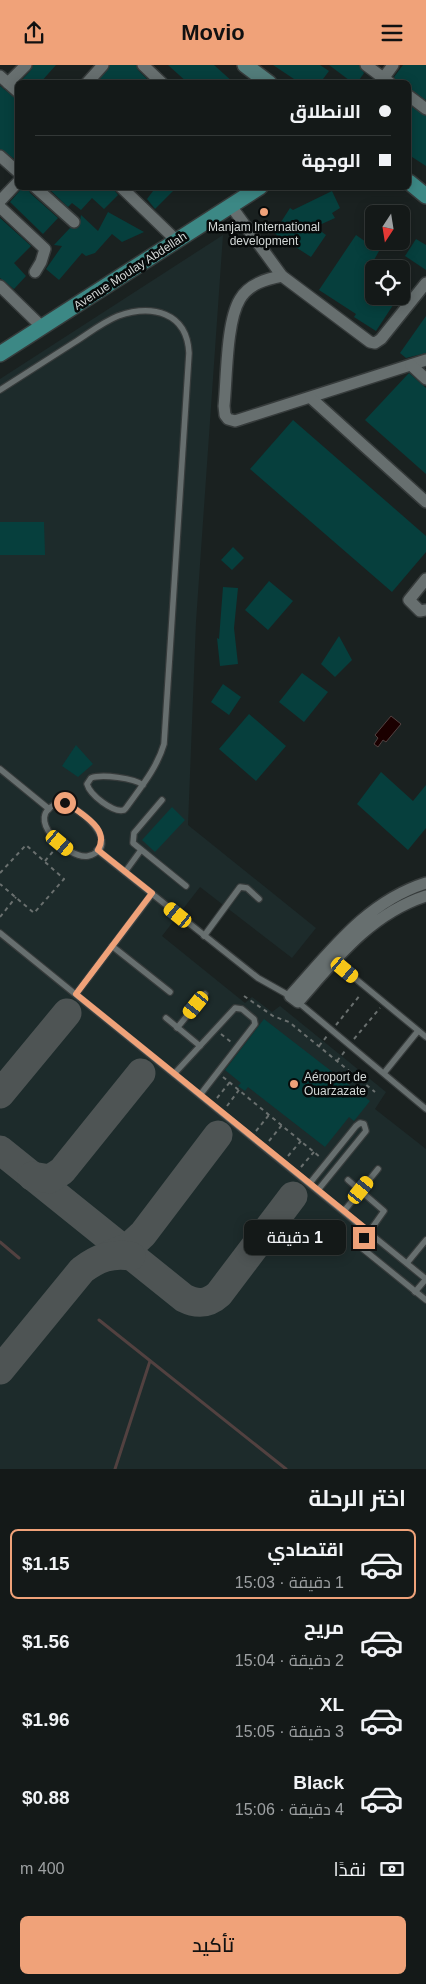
<!DOCTYPE html>
<html lang="ar">
<meta charset="utf-8">
<style>
:root{--surface:#141918;--page:#212625;--text:#f1f3f6;--muted:#9da0a2;--line:#333837;--accent:#f0a279}
body{margin:0;font-family:Arial,Cairo,sans-serif;background:var(--page);color:var(--text);direction:rtl;height:100vh;display:flex;flex-direction:column;font-size:19px;white-space:nowrap}
*{box-sizing:border-box;margin:0}
p{font-size:16px;color:var(--muted)}
.icon{flex:none;width:28px;height:28px;fill:none;stroke:currentColor;stroke-width:2;stroke-linecap:round;stroke-linejoin:round}
.map{position:relative;height:1404px;overflow:hidden;direction:ltr}
.drawer{display:flex;flex-direction:column;background:var(--surface);flex:1}
.drawer>*{flex:none}
.guide{position:absolute;left:15px;top:15px;width:396px;height:110px;border-radius:8px;box-shadow:0 2px 12px #0003,0 0 0 1px var(--line);direction:rtl;display:grid;align-content:center;height:110px;padding:0 20px;background:var(--surface)}
.needle{width:32px;rotate:192deg}
.fabs{position:absolute;left:365px;top:140px;display:grid;gap:10px}
.fabs a{display:grid;place-items:center;width:45px;height:45px;border-radius:8px;background:var(--surface);box-shadow:0 2px 12px #0003,0 0 0 1px var(--line);font-size:25px}
.end{position:absolute;width:22px;height:22px;margin:-11px;border:6px solid #f0a279;background:#111;box-shadow:0 0 0 2px #111}
.from{border-radius:50%}
.bubble{position:absolute;height:35px;border-radius:8px;background:var(--surface);box-shadow:0 2px 12px #0003,0 0 0 1px var(--line);font-size:16px;font-weight:600;line-height:35px;text-align:center;direction:rtl}
.car{position:absolute;width:15px;height:30px;margin:-15px -8px;border-radius:6px;box-shadow:0 0 4px 1px #0007;background:linear-gradient(#f5c518 24%,#345 0 40%,#f5c518 0 76%,#345 0 86%,#f5c518 0)}
.guide b{display:flex;align-items:center;gap:18px;height:48px;font-size:19px}
.guide b+b{border-top:1px solid var(--line)}
.guide i{width:12px;height:12px;background:var(--text)}
ul{padding:0;list-style:none}
li{display:flex;align-items:center;gap:15px;height:70px;margin:0 10px 8px;padding:0 10px;border:2px solid transparent;border-radius:8px}
li div{flex:1}
li b{display:block;font-size:19px}
li em{font-style:normal;font-weight:600}
li.current{border-color:var(--accent)}
li>.icon{width:45px;height:45px;stroke-width:1.5}
h2{padding:0 20px;font-size:22px;line-height:60px}
.pay{display:flex;align-items:center;gap:12px;height:55px;padding:0 20px;font-size:19px}
.pay p{margin-inline-start:auto}
.primary-button{display:flex;gap:10px;margin-top:auto;padding:10px 20px}
.primary-button a{flex:1;height:58px;border-radius:8px;background:var(--accent);color:#111;font-size:20px;font-weight:600;line-height:58px;text-align:center}
header{display:flex;justify-content:space-between;align-items:center;height:65px;padding:0 20px;background:var(--accent);color:#111;font-size:22px;font-weight:600}
.map>svg:first-child{display:block}
</style>
<header><svg class="icon" aria-label="menu" viewBox="0 0 24 24"><path d="M4 6h16M4 12h16M4 18h16"/></svg>Movio<svg class="icon" aria-label="share" viewBox="0 0 24 24"><path d="M12 15V3M7 8l5-5 5 5M5 13v7h14v-7"/></svg></header>
<div class="map">
<svg width="426" height="1404" viewBox="0 0 426 1404">
<rect width="100%" height="100%" fill="#1a2120"/>
<!-- built -->
<polygon fill="#1d2b2b" points="223,170 196,557 188,760 316,863 292,893 200,822 162,871 245,938 252,932 272,947 280,941 386,1027 375,1044 426,1084 426,1404 0,1404 0,314"/>
<!-- water -->
<polygon fill="#1b0000" stroke="#524140" points="391,651 401,659 386,677 383,675 378,682 374,679 378,673 375,670"/>
<g fill="none" stroke-linecap="round" stroke-linejoin="round">
<!-- stream -->
<g stroke="#524140" stroke-width="3">
<polyline points="0,1177 19,1193"/>
<polyline points="99,1255 286,1404"/>
<polyline points="115,1404 150,1296"/>
</g>
<!-- taxiway -->
<g stroke="#4e5454" stroke-width="29">
<polyline points="0,1029 67,948"/>
<path d="M 0,1085 L 184,1233 C 198,1240 208,1239 219,1229 L 293,1131"/>
<polyline points="32,1111 50,1114 62,1106 141,1008"/>
<polyline points="109,1190 129,1182 143,1169 218,1070"/>
<path d="M 0,1305 L 82,1205 C 98,1193 111,1188 131,1191"/>
</g>
</g>
<!-- building -->
<g fill="#063f3d">
<polygon points="33,0 56,0 40,18 19,18 31,5"/>
<polygon points="110,0 136,0 138,5 151,18 97,18"/>
<polygon points="168,0 214,0 234,18 188,18"/>
<polygon points="273,0 320,0 329,6 320,18 300,18"/>
<polygon points="329,0 359,0 364,8 357,18 353,18"/>
<polygon points="403,0 426,0 426,35 409,24 409,18 397,17 394,12"/>
<polygon points="0,21 18,35 16,95 0,84"/>
<polygon points="409,40 426,51 426,101 409,90"/>
<polygon points="23,122 28,122 30,128 58,153 43,169 10,137"/>
<polygon points="47,122 112,122 118,130 104,144 92,133 81,145 72,138 68,142"/>
<polygon points="156,122 177,122 155,144 147,134"/>
<polygon points="332,126 340,143 332,148 335,153 315,162 326,170 311,192 274,168 290,143 293,145"/>
<polygon points="108,147 144,167 122,177 112,169 95,188 86,191 82,188 59,215 46,204 62,181 54,180 70,163 79,162 81,150 98,166"/>
<polygon points="0,153 31,181 14,198 26,211 14,224 0,213"/>
<polygon points="356,170 379,186 374,195 374,231 399,231 376,266 354,252 356,249 319,225"/>
<polygon points="416,174 426,180 426,205 405,191"/>
<polygon points="426,251 426,288 406,293 400,288"/>
<polygon points="409,308 426,323 426,409 365,355"/>
<polygon points="293,355 426,471 426,487 392,527 250,404"/>
<polygon points="0,457 44,457 45,490 0,490"/>
<polygon points="233,482 244,493 232,505 221,495"/>
<polygon points="269,516 293,536 268,565 245,545"/>
<polygon points="223,522 238,523 234,563 238,599 220,601 217,573 219,574"/>
<polygon points="339,571 352,595 335,612 321,599"/>
<polygon points="302,608 328,627 304,657 279,637"/>
<polygon points="223,619 241,632 229,650 211,637"/>
<polygon points="249,649 286,681 256,716 219,684"/>
<polygon points="76,680 93,699 78,712 62,701"/>
<polygon points="381,707 413,736 426,720 426,763 408,785 357,739"/>
<polygon points="172,742 185,755 155,787 142,775"/>
<polygon points="264,954 370,1036 354,1056 349,1052 325,1082 248,1022 245,1026 238,1021 241,1018 225,1005"/>
</g>
<g fill="none" stroke-linecap="round" stroke-linejoin="round">
<defs>
<g id="lane">
<path d="M 0,325 C 25,309 50,293 75,277 C 89,268 103,257 118,251 C 152,239 187,247 189,288 L 164,679 C 157,703 141,722 126,743 L 124,745 C 113,748 90,730 87,719 L 91,713 C 102,709 134,713 143,720"/>
<polyline points="0,704 49,744"/>
<polyline points="162,735 134,768 133,778 186,821"/>
<path d="M 59,738 C 78,739 125,781 88,791 C 69,795 20,751 59,738 Z"/>
<polyline points="97,785 258,913 290,931"/>
<polyline points="125,807 141,785"/>
<polyline points="0,868 426,1214"/>
<polyline points="204,871 240,822 247,823 259,834"/>
<polyline points="112,881 170,927"/>
<polyline points="334,896 426,972"/>
<polyline points="76,929 152,829"/>
<polyline points="298,937 426,1044"/>
<polyline points="166,953 200,981"/>
<polyline points="177,963 205,929"/>
<polyline points="384,1008 418,966"/>
<polyline points="174,1009 235,943 242,944 254,954 255,959 200,1030"/>
<polyline points="348,1115 384,1146 362,1177 363,1184 426,1235"/>
<polyline points="310,1118 356,1061 360,1058 364,1059 366,1066 318,1125"/>
<polyline points="344,1146 378,1104"/>
<polyline points="407,1198 426,1175"/>
<polyline points="415,1227 426,1214"/>
</g>
<g id="street">
<polyline points="143,0 162,18"/>
<polyline points="366,0 390,18"/>
<polyline points="0,11 18,27"/>
<polyline points="8,18 26,0"/>
<polyline points="87,18 103,0"/>
<polyline points="380,18 393,0"/>
<polyline points="409,31 426,44"/>
<polyline points="0,91 18,107"/>
<polyline points="35,122 74,157"/>
<polyline points="121,122 177,176"/>
<polyline points="0,136 18,117"/>
<polyline points="231,141 282,211 370,277 375,278 381,274 426,218"/>
<polyline points="0,142 45,184 41,197 35,207"/>
<path d="M 282,211 C 266,214 249,219 240,234 C 226,257 227,313 224,341 L 225,350 L 228,354 L 235,356 L 426,295"/>
<polyline points="0,221 42,262"/>
<polyline points="411,300 426,314"/>
<polyline points="311,333 426,437"/>
<polyline points="426,514 409,535 420,546 426,545"/>
<path d="M 426,818 C 366,837 331,886 290,931 L 298,937 C 335,895 370,849 426,831"/>
</g>
<polyline id="secondary" points="245,0 269,18"/>
<g id="primary">
<polyline points="409,117 426,131"/>
<polyline points="0,289 260,122"/>
</g>
</defs>
<!-- lane casing -->
<use href="#lane" stroke="#363b3b" stroke-width="8"/>
<!-- street casing -->
<use href="#street" stroke="#363b3b" stroke-width="14"/>
<!-- secondary casing -->
<use href="#secondary" stroke="#363b3b" stroke-width="18"/>
<!-- primary casing -->
<use href="#primary" stroke="#363b3b" stroke-width="18"/>
<!-- path -->
<g stroke="#6a706f" stroke-width="2" stroke-dasharray="4 4" stroke-linecap="butt">
<polyline points="45,796 55,784"/>
<polyline points="0,808 26,780 64,814 34,848 0,819"/>
<polyline points="0,852 16,832"/>
<polyline points="244,931 273,951 289,957 375,1027"/>
<polyline points="336,960 361,929"/>
<polyline points="221,969 231,977"/>
<polyline points="354,974 380,943"/>
<polyline points="319,981 327,971"/>
<polyline points="337,996 345,986"/>
<polyline points="223,1012 320,1092"/>
<polyline points="217,1033 230,1017"/>
<polyline points="227,1041 239,1025"/>
<polyline points="256,1066 269,1050"/>
<polyline points="269,1076 282,1060"/>
<polyline points="288,1091 301,1076"/>
<polyline points="301,1102 314,1087"/>
</g>
<!-- lane -->
<use href="#lane" stroke="#676f6f" stroke-width="5.5"/>
<!-- street -->
<use href="#street" stroke="#676f6f" stroke-width="11"/>
<!-- secondary -->
<use href="#secondary" stroke="#527c7a" stroke-width="15"/>
<!-- primary -->
<use href="#primary" stroke="#3c8885" stroke-width="15"/>
</g>
<g fill="none" stroke-linecap="round" stroke-linejoin="round">
<!-- route -->
<path stroke="#f0a279" stroke-width="6" d="M 65,738 L 70,740 C 84,751 110,764 98,785 L 152,828 L 76,929 L 370,1167 L 364,1173"/>
</g>
<!-- markers -->
<g fill="#f0a279" stroke="#070a0a" stroke-width="2">
<circle cx="264" cy="147" r="5"/>
<circle cx="294" cy="1019" r="5"/>
</g>
<g text-anchor="middle" dominant-baseline="central" stroke-width="5" stroke-linejoin="round" paint-order="stroke">
<!-- poi labels -->
<g font-size="12" fill="#d3d8d7" stroke="#070a0a">
<text x="264" y="162">Manjam International<tspan x="264" dy="14">development</tspan></text>
<text x="304" y="1012" text-anchor="start">Aéroport de<tspan x="304" dy="14">Ouarzazate</tspan></text>
</g>
<!-- street labels -->
<g font-size="12" fill="#d3d8d7" stroke="#070a0a">
<text transform="translate(130 206) rotate(-33)">Avenue Moulay Abdellah</text>
</g>
</g>
</svg>
<div class="fabs">
<a><svg class="needle" viewBox="-14 -14 28 28"><path d="M0-13l5 13h-10z" fill="#e53935"/><path d="M0 13l5-13h-10z" fill="#9da0a2"/></svg></a>
<a><svg class="icon" aria-label="locate" viewBox="0 0 24 24"><circle cx="12" cy="12" r="6"/><path d="M12 2v4M12 18v4M2 12h4M18 12h4"/></svg></a>
</div>
<i class="end from" style="left:65px;top:738px"></i>
<i class="end" style="left:364px;top:1173px"></i>
<div class="bubble" style="left:244px;top:1155px;width:102px">1 دقيقة</div>
<i class="car" style="left:60px;top:778px;rotate:130deg"></i>
<i class="car" style="left:178px;top:850px;rotate:309deg"></i>
<i class="car" style="left:345px;top:905px;rotate:130deg"></i>
<i class="car" style="left:196px;top:940px;rotate:219deg"></i>
<i class="car" style="left:361px;top:1125px;rotate:39deg"></i>
<div class="guide">
<b><i class="from"></i>الانطلاق</b>
<b><i></i>الوجهة</b>
</div>
</div>
<section class="drawer">
<h2>اختر الرحلة</h2>
<ul>
<li class="current"><svg class="icon" aria-label="car" viewBox="0 0 24 24"><path d="M5 17H2v-5l4-1 3-4h7l3 4 3 1v5h-3M9 17h6M6 11h13"/><circle cx="7" cy="17" r="2"/><circle cx="17" cy="17" r="2"/></svg><div><b>اقتصادي</b><p>1 دقيقة · 15:03</p></div><em>$1.15</em></li>
<li><svg class="icon" aria-label="car" viewBox="0 0 24 24"><path d="M5 17H2v-5l4-1 3-4h7l3 4 3 1v5h-3M9 17h6M6 11h13"/><circle cx="7" cy="17" r="2"/><circle cx="17" cy="17" r="2"/></svg><div><b>مريح</b><p>2 دقيقة · 15:04</p></div><em>$1.56</em></li>
<li><svg class="icon" aria-label="car" viewBox="0 0 24 24"><path d="M5 17H2v-5l4-1 3-4h7l3 4 3 1v5h-3M9 17h6M6 11h13"/><circle cx="7" cy="17" r="2"/><circle cx="17" cy="17" r="2"/></svg><div><b>XL</b><p>3 دقيقة · 15:05</p></div><em>$1.96</em></li>
<li><svg class="icon" aria-label="car" viewBox="0 0 24 24"><path d="M5 17H2v-5l4-1 3-4h7l3 4 3 1v5h-3M9 17h6M6 11h13"/><circle cx="7" cy="17" r="2"/><circle cx="17" cy="17" r="2"/></svg><div><b>Black</b><p>4 دقيقة · 15:06</p></div><em>$0.88</em></li>
</ul>
<div class="pay"><svg class="icon" aria-label="cash" viewBox="0 0 24 24"><path d="M3 7h18v10H3z"/><circle cx="12" cy="12" r="2"/></svg>نقدًا<p>400 m</p></div>
<div class="primary-button"><a>تأكيد</a></div>
</section>
